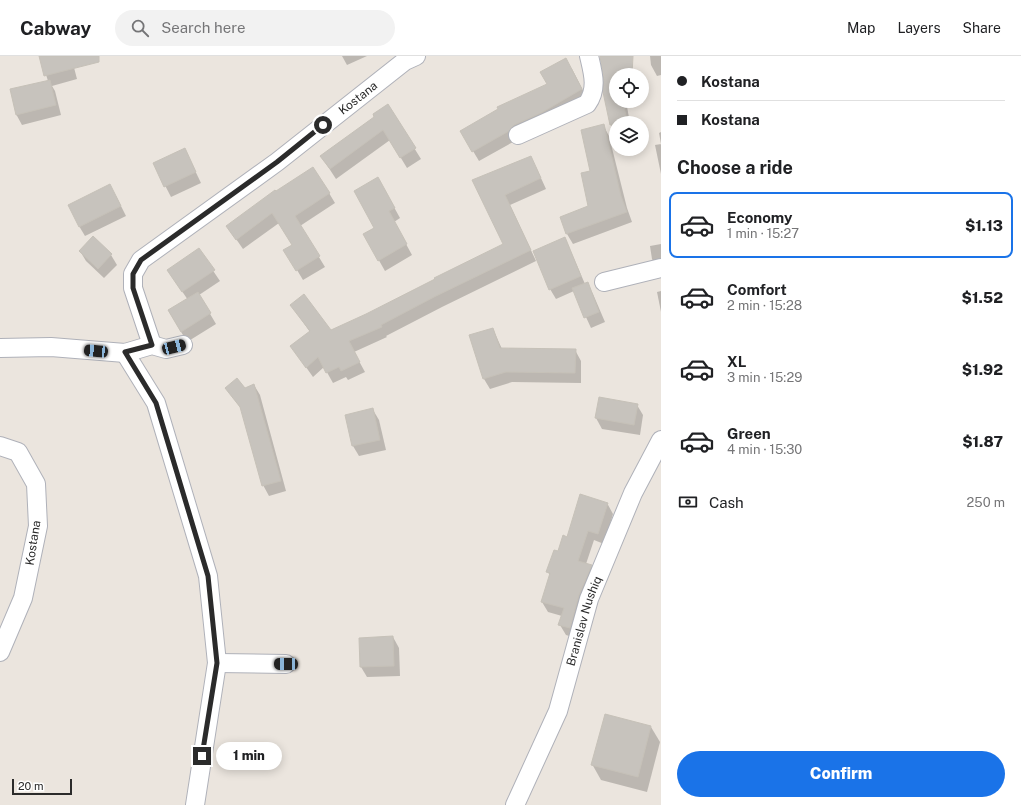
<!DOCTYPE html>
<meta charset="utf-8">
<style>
:root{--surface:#fff;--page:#f2f2f2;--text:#202124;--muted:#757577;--line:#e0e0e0;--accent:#1a73e8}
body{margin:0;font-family:"Public Sans",sans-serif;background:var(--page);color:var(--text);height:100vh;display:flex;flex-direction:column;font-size:15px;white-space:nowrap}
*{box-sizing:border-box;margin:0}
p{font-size:13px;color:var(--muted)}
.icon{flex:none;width:22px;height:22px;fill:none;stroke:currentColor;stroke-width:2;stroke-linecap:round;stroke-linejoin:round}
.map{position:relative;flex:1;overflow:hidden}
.sheet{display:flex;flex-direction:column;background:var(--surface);width:360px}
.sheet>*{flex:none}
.guide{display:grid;align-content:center;height:88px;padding:0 16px;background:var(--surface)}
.buttons{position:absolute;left:609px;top:12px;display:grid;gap:8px}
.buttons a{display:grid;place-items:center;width:40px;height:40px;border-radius:50%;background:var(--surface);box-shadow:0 2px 10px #0003;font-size:20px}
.scale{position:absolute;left:12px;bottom:10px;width:60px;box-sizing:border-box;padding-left:4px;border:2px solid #2b2b2b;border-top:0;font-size:11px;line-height:14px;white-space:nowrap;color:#2b2b2b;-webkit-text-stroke:3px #fff;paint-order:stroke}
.end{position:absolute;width:18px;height:18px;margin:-9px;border:5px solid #2b2b2b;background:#fff;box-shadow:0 0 0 2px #fff}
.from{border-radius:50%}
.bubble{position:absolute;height:28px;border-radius:14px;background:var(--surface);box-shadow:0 2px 10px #0003;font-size:13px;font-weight:800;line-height:28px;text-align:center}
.car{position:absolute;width:12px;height:24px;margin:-12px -6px;border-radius:5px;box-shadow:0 0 3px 1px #0007;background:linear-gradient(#222 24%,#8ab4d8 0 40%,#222 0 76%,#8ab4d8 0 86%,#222 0)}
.guide b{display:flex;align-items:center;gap:14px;height:38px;font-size:15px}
.guide b+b{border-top:1px solid var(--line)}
.guide i{width:10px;height:10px;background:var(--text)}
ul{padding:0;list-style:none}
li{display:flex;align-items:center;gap:12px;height:66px;margin:0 8px 6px;padding:0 8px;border:2px solid transparent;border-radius:8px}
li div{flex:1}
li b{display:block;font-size:15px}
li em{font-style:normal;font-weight:800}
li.selected{border-color:var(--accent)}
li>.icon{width:36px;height:36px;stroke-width:1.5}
h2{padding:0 16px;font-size:18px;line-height:48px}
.pay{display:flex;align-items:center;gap:10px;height:44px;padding:0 16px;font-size:15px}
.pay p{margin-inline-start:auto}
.primary-button{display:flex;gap:8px;margin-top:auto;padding:8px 16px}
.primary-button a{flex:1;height:46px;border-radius:24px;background:var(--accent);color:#fff;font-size:16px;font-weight:800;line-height:46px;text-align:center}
header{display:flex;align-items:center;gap:24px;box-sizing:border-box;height:56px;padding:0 20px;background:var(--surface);border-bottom:1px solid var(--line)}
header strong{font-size:19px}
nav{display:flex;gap:22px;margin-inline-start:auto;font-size:14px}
.search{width:280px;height:36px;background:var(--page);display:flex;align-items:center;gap:10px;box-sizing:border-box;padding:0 14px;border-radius:22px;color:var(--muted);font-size:15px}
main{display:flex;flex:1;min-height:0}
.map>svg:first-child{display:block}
</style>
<header>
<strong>Cabway</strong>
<div class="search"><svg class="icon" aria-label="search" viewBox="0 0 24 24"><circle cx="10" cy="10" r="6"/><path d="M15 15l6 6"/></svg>Search here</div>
<nav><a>Map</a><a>Layers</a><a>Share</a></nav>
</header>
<main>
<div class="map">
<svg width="661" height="749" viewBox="0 0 661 749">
<rect width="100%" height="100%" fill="#ebe5de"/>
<!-- shadow -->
<g fill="#0003">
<polygon points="40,0 71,0 77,23 52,30 55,35 61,59 22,69 16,58 48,25"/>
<polygon points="342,0 367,0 347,9"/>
<polygon points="623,0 626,19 616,19 616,45 626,45 630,67 616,67 616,78 611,69 604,36 603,11"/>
<polygon points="650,0 661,0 661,19 657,20 651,9"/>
<polygon points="572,13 588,44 479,105 461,75 548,29"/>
<polygon points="388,50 421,103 407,112 390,84 336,123 321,100 376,61"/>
<polygon points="603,69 609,80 627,152 632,166 573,188 567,178 589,151 591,116"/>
<polygon points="661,76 661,118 655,89 661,88 659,77"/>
<polygon points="190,104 201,127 171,141 154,108"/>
<polygon points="536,111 546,133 510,149 536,205 442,251 386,280 387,281 354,296 365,316 348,324 346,321 333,327 324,311 313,321 291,290 310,276 291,249 331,275 366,259 504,188 473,125"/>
<polygon points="384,133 400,162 394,166 412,199 385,215 364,178 375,172"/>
<polygon points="329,137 335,147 300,170 325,211 303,224 291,204 293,189 279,167 243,193 227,170"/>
<polygon points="116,140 126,160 85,180 79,170"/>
<polygon points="565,182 585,228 587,227 593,238 605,266 591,272 574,235 556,243 550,233"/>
<polygon points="661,188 661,213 658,213 652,203 650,190"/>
<polygon points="199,194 220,225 199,239 216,268 187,286 169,255 188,244 175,225"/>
<polygon points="80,195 111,199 117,209 104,222 86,205"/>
<polygon points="661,235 661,256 657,236"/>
<polygon points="493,273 502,293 575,294 581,305 581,327 512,326 490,333 484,323"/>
<polygon points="254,329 260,339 286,435 269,440 263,429 243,355 226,332 245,333"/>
<polygon points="600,342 637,349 643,359 640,379 602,373 596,362"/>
<polygon points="373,354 379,364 386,394 359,400 353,390 346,360"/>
<polygon points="607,447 613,458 604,488 594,484 586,508 591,510 597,520 576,582 566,579 560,569 562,560 548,556 542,546 550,520 548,516 568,482"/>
<polygon points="393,581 399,592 400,620 367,621 361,611"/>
<polygon points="651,671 660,686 647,736 601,724 592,708"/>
</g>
<!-- building -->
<g fill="#c7c3bd" stroke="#c6c1b8">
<polygon points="39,0 99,0 99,6 44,20"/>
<polygon points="600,0 633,0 632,19 616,19 616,45 623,45 627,65 610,69 603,36 604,24"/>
<polygon points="566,2 582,33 541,57 514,69 509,75 472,96 460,75 498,53 497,51 547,28 540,16"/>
<polygon points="50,24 56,49 16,59 10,33"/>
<polygon points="388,48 416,92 400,102 383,74 330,113 320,100 374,61 373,58"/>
<polygon points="604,68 621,140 627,156 566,178 560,161 588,150 581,117 590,115 581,74"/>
<polygon points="185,92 196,116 164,131 153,107"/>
<polygon points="531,100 541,122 505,139 531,194 436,240 381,269 382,271 349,285 360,306 341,315 339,311 326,317 318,301 306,312 290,290 310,275 290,249 304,238 331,274 366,258 435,223 434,222 503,188 472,124"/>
<polygon points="313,111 330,137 295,160 320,200 296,215 283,194 292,189 272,157 236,184 226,170 275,134 276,135"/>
<polygon points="378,121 395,152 389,155 407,188 378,205 363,178 374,172 354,135"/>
<polygon points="110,128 121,150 79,171 68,149"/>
<polygon points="93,180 112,198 98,213 79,195"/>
<polygon points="565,181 581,220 549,234 533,195"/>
<polygon points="199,192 215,214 182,236 167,214"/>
<polygon points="588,226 599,256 584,262 572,232"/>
<polygon points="198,236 211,257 181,276 168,254"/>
<polygon points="493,272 500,292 576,293 575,317 506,316 483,323 469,279"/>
<polygon points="237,322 245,332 254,328 281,425 262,430 240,351 225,332"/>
<polygon points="599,341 638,348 634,369 595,362"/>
<polygon points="373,352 380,384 352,390 345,359"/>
<polygon points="580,438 608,447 598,478 588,475 578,505 592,509 579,539 570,572 558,569 564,552 541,546 550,517 546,516 554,494 558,495 563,479 567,481"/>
<polygon points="393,580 394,610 360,611 359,582"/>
<polygon points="605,658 651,670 638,721 591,709"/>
</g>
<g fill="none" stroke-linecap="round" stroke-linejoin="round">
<defs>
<g id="street">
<path d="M 518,79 L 587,48 C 598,33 593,17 589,0"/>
<polyline points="604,226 661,212"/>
<path id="s1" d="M 152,289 L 133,232 L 133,218 L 141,204 L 277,106 L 405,5 L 416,0"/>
<polyline points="0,292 51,291 125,297 152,289 166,293 183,289"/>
<polyline points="125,297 156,347 208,520 217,607 195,749"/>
<polyline points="0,390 18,396 36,428 38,470 23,542 0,596"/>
<polyline points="217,607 286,608"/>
<path id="s2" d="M 515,749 L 558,655 L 589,543 L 633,437 L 661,384"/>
</g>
</defs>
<!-- street casing -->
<use href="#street" stroke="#afb1b9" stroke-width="20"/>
<!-- street -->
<use href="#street" stroke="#fff" stroke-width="18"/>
</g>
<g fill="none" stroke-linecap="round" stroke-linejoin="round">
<!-- route -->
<polyline stroke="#2b2b2b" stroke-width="5" points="202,700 217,607 208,520 156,347 125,296 152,289 133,232 133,218 141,204 277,106 323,69"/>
</g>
<g text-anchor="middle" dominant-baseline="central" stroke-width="3.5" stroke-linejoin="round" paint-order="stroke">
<!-- street labels -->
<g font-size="12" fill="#2b2b2b" stroke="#fff">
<text stroke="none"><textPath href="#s1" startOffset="361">Kostana</textPath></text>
<text transform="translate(33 487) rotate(-81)">Kostana</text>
<text stroke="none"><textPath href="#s2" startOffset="197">Branislav Nushiq</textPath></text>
</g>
</g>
</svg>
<div class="buttons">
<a><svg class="icon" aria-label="locate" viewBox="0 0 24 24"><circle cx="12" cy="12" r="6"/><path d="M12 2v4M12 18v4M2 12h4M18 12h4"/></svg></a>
<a><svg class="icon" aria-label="layers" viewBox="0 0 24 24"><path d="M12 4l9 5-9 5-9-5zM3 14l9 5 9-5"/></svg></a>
</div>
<div class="scale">20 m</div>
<i class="end from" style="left:323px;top:69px"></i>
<i class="end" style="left:202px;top:700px"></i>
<div class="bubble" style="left:216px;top:686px;width:66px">1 min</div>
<i class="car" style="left:174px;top:291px;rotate:76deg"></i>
<i class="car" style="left:96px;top:295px;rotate:275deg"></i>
<i class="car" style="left:286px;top:608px;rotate:271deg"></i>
</div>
<section class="sheet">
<div class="guide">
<b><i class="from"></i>Kostana</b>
<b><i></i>Kostana</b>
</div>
<h2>Choose a ride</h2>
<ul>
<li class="selected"><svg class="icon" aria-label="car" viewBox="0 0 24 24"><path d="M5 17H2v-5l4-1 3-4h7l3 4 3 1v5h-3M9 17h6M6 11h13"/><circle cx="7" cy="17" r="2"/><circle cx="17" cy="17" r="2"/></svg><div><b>Economy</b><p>1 min · 15:27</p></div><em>$1.13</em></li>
<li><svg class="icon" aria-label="car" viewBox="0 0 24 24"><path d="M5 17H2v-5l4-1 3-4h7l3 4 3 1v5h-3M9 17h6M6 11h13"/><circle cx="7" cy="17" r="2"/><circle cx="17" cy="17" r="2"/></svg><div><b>Comfort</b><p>2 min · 15:28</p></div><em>$1.52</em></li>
<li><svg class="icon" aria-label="car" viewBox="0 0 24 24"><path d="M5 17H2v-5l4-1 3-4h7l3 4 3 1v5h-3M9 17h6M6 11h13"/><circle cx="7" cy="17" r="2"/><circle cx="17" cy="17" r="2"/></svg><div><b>XL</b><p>3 min · 15:29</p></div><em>$1.92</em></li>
<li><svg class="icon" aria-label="car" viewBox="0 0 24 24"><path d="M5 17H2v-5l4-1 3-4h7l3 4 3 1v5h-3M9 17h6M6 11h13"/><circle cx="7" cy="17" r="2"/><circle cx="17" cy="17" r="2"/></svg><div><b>Green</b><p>4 min · 15:30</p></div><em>$1.87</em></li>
</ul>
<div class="pay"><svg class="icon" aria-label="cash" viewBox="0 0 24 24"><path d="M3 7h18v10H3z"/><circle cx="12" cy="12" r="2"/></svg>Cash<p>250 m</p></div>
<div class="primary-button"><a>Confirm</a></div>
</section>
</main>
